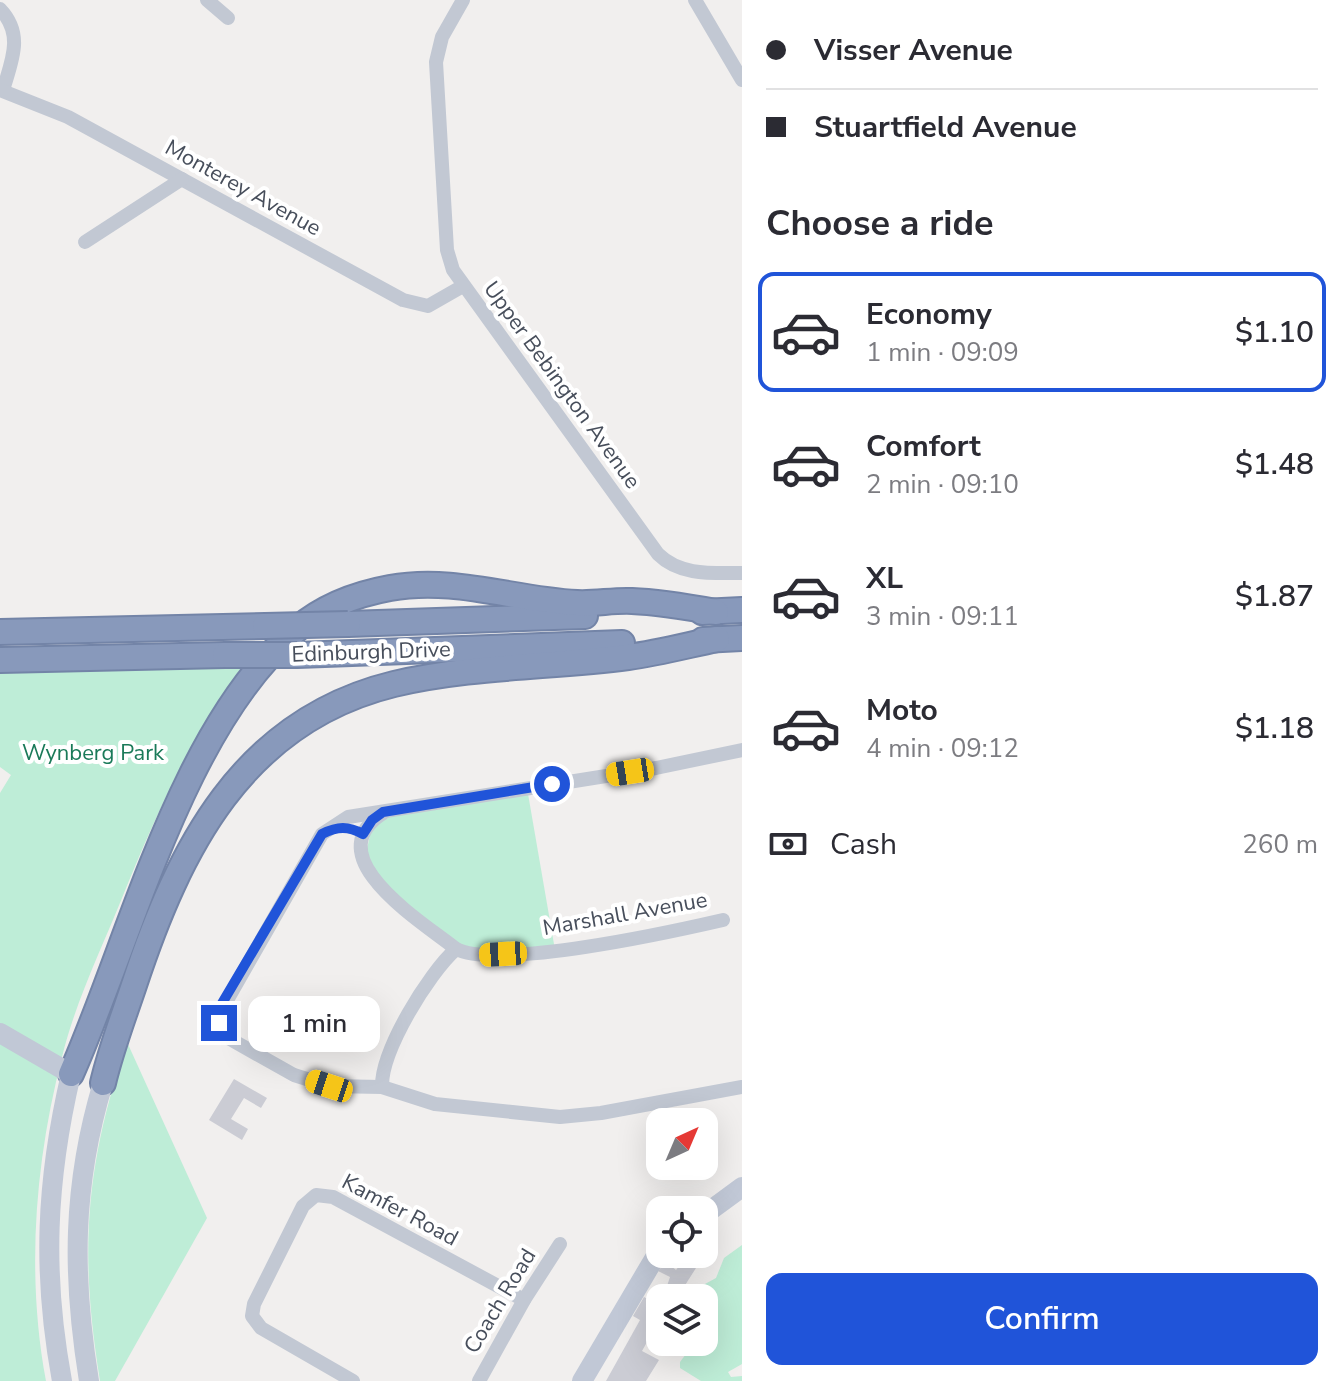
<!DOCTYPE html>
<meta charset="utf-8">
<style>
:root{--surface:#fff;--page:#f2f2f3;--text:#2b2b33;--muted:#7c7c81;--line:#e1e1e2;--accent:#2054d9}
body{margin:0;font-family:"Nunito Sans",sans-serif;background:var(--page);color:var(--text);height:100vh;display:flex;flex-direction:column;font-size:30px;white-space:nowrap}
*{box-sizing:border-box;margin:0}
p{font-size:26px;color:var(--muted)}
.icon{flex:none;width:44px;height:44px;fill:none;stroke:currentColor;stroke-width:2;stroke-linecap:round;stroke-linejoin:round}
.map{position:relative;flex:1;overflow:hidden}
.details{display:flex;flex-direction:column;background:var(--surface);width:600px}
.details>*{flex:none}
.hud{display:grid;align-content:center;height:176px;padding:0 24px;background:var(--surface)}
.needle{width:52px;rotate:44deg}
.controls{position:absolute;left:646px;top:1108px;display:grid;gap:16px}
.controls a{display:grid;place-items:center;width:72px;height:72px;border-radius:16px;background:var(--surface);box-shadow:0 8px 32px #0002;font-size:40px}
.end{position:absolute;width:36px;height:36px;margin:-18px;border:10px solid #2054d9;background:#fff;box-shadow:0 0 0 4px #fff}
.from{border-radius:50%}
.bubble{position:absolute;height:56px;border-radius:16px;background:var(--surface);box-shadow:0 8px 32px #0002;font-size:26px;font-weight:600;line-height:56px;text-align:center}
.car{position:absolute;width:24px;height:48px;margin:-24px -12px;border-radius:10px;box-shadow:0 0 6px 2px #0007;background:linear-gradient(#f5c518 24%,#345 0 40%,#f5c518 0 76%,#345 0 86%,#f5c518 0)}
.hud b{display:flex;align-items:center;gap:28px;height:76px;font-size:30px}
.hud b+b{border-top:2px solid var(--line)}
.hud i{width:20px;height:20px;background:var(--text)}
ul{padding:0;list-style:none}
li{display:flex;align-items:center;gap:24px;height:120px;margin:0 16px 12px;padding:0 8px;border:4px solid transparent;border-radius:16px}
li div{flex:1}
li b{display:block;font-size:30px}
li em{font-style:normal;font-weight:600}
li.active{border-color:var(--accent)}
li>.icon{width:72px;height:72px;stroke-width:1.5}
h2{padding:0 24px;font-size:36px;line-height:96px}
.pay{display:flex;align-items:center;gap:20px;height:88px;padding:0 24px;font-size:30px}
.pay p{margin-inline-start:auto}
.cta{display:flex;gap:16px;margin-top:auto;padding:16px 24px}
.cta a{flex:1;height:92px;border-radius:16px;background:var(--accent);color:#fff;font-size:32px;font-weight:600;line-height:92px;text-align:center}
main{display:flex;flex:1;min-height:0}
.map>svg:first-child{display:block}
</style>
<main>
<div class="map">
<svg width="742" height="1381" viewBox="0 0 742 1381">
<rect width="100%" height="100%" fill="#f1efee"/>
<!-- green -->
<g fill="#beedd7">
<path d="M 245,663 C 192,735 155,816 122,898 C 101,950 75,1003 62,1057 C 35,1162 26,1274 46,1381 L 0,1381 L 0,793 L 11,775 L 0,767 L 0,671 Z"/>
<polygon points="527,788 555,950 474,957 389,897 365,859 373,820"/>
<path d="M 127,1042 L 207,1218 L 115,1381 L 100,1381 C 79,1251 85,1167 127,1042 Z"/>
<polygon points="742,1245 742,1364 728,1372 731,1377 742,1376 742,1381 701,1381 680,1368 680,1362 695,1342 704,1342 704,1298 679,1298 716,1278 724,1258"/>
</g>
<!-- building -->
<g fill="#cbccd4">
<polygon points="234,1079 267,1098 261,1108 244,1098 231,1119 248,1129 242,1140 209,1120"/>
<polygon points="672,1254 699,1254 703,1257 682,1290 673,1291 667,1286 670,1277 658,1271 666,1262 676,1270 680,1265 670,1257"/>
<polygon points="644,1297 660,1306 660,1328 656,1326 642,1351 659,1360 646,1381 606,1381 640,1320 633,1316"/>
</g>
<g fill="none" stroke-linecap="round" stroke-linejoin="round">
<defs>
<g id="highway">
<polyline points="702,612 742,610"/>
<polyline points="348,624 585,616"/>
<polyline points="0,632 265,626"/>
<polyline points="703,640 742,638"/>
<polyline points="297,655 622,643"/>
<polyline points="0,660 225,655"/>
<path d="M 71,1074 C 131,939 181,727 297,629 C 323,607 357,594 390,588 C 454,576 514,600 577,603 C 595,604 614,600 632,601 C 660,602 688,607 716,612"/>
<path d="M 103,1083 C 111,1049 123,1018 134,985 C 179,849 242,721 394,684 C 470,666 551,667 628,657 C 658,653 688,645 717,639"/>
</g>
</defs>
<!-- highway casing -->
<use href="#highway" stroke="#7384a7" stroke-width="28"/>
<!-- street -->
<g stroke="#c2c8d3" stroke-width="14">
<polyline points="207,0 228,18"/>
<path d="M 463,0 L 442,37 L 436,62 L 447,250 L 453,270 L 658,554 C 680,576 713,573 742,573"/>
<polyline points="695,0 742,80"/>
<path d="M 0,9 C 24,34 12,60 3,90"/>
<polyline points="0,90 68,117 403,300 428,306 463,286"/>
<polyline points="85,242 182,179"/>
<polyline points="742,750 656,768 348,817 322,834 218,1016 222,1030 230,1039 294,1075 329,1086 382,1087 435,1104 560,1117 601,1113 742,1087"/>
<path d="M 383,813 C 314,857 424,923 456,949"/>
<path d="M 382,1087 C 381,1051 428,974 456,949 C 499,970 671,932 723,920"/>
<polyline points="353,1381 261,1328 252,1316 254,1304 303,1206 316,1195 333,1197 524,1300"/>
<polyline points="479,1381 524,1300 560,1244"/>
</g>
<!-- secondary -->
<g stroke="#c1c8d6" stroke-width="20">
<polyline points="0,1033 71,1074"/>
<polyline points="704,1215 742,1187"/>
<path d="M 62,1381 C 42,1273 46,1181 71,1074"/>
<path d="M 89,1381 C 72,1276 72,1186 103,1083"/>
<polyline points="582,1381 660,1249"/>
</g>
<!-- highway -->
<use href="#highway" stroke="#89b" stroke-width="24"/>
<defs>
<g id="highway-bridge">
<polyline points="265,626 348,624"/>
<polyline points="225,655 297,655"/>
</g>
</defs>
<!-- highway-bridge casing -->
<use href="#highway-bridge" stroke="#7384a7" stroke-width="28" stroke-linecap="butt"/>
<!-- highway-bridge -->
<use href="#highway-bridge" stroke="#89b" stroke-width="24"/>
</g>
<g fill="none" stroke-linecap="round" stroke-linejoin="round">
<!-- route -->
<path stroke="#2054d9" stroke-width="10" d="M 219,1023 L 221,1005 L 322,834 C 338,826 348,826 363,834 L 372,820 L 383,812 L 552,784"/>
</g>
<g text-anchor="middle" dominant-baseline="central" stroke-width="8" stroke-linejoin="round" paint-order="stroke">
<!-- street labels -->
<g font-size="22" fill="#474e5b" stroke="#fff">
<text transform="translate(243 188) rotate(29)">Monterey Avenue</text>
<text transform="translate(562 385) rotate(54)">Upper Bebington Avenue</text>
<text transform="translate(371 652) rotate(-2)">Edinburgh Drive</text>
<text transform="translate(625 914) rotate(-10)">Marshall Avenue</text>
<text transform="translate(400 1210) rotate(28)">Kamfer Road</text>
<text transform="translate(500 1301) rotate(-59)">Coach Road</text>
</g>
<!-- park labels -->
<g font-size="22" fill="#1a7a59" stroke="#fff">
<text x="93" y="753">Wynberg Park</text>
</g>
</g>
</svg>
<div class="controls">
<a><svg class="needle" viewBox="-14 -14 28 28"><path d="M0-13l5 13h-10z" fill="#e53935"/><path d="M0 13l5-13h-10z" fill="#7c7c81"/></svg></a>
<a><svg class="icon" aria-label="locate" viewBox="0 0 24 24"><circle cx="12" cy="12" r="6"/><path d="M12 2v4M12 18v4M2 12h4M18 12h4"/></svg></a>
<a><svg class="icon" aria-label="layers" viewBox="0 0 24 24"><path d="M12 4l9 5-9 5-9-5zM3 14l9 5 9-5"/></svg></a>
</div>
<i class="end from" style="left:552px;top:784px"></i>
<i class="end" style="left:219px;top:1023px"></i>
<div class="bubble" style="left:248px;top:996px;width:132px">1 min</div>
<i class="car" style="left:630px;top:772px;rotate:261deg"></i>
<i class="car" style="left:503px;top:954px;rotate:267deg"></i>
<i class="car" style="left:329px;top:1086px;rotate:288deg"></i>
</div>
<section class="details">
<div class="hud">
<b><i class="from"></i>Visser Avenue</b>
<b><i></i>Stuartfield Avenue</b>
</div>
<h2>Choose a ride</h2>
<ul>
<li class="active"><svg class="icon" aria-label="car" viewBox="0 0 24 24"><path d="M5 17H2v-5l4-1 3-4h7l3 4 3 1v5h-3M9 17h6M6 11h13"/><circle cx="7" cy="17" r="2"/><circle cx="17" cy="17" r="2"/></svg><div><b>Economy</b><p>1 min · 09:09</p></div><em>$1.10</em></li>
<li><svg class="icon" aria-label="car" viewBox="0 0 24 24"><path d="M5 17H2v-5l4-1 3-4h7l3 4 3 1v5h-3M9 17h6M6 11h13"/><circle cx="7" cy="17" r="2"/><circle cx="17" cy="17" r="2"/></svg><div><b>Comfort</b><p>2 min · 09:10</p></div><em>$1.48</em></li>
<li><svg class="icon" aria-label="car" viewBox="0 0 24 24"><path d="M5 17H2v-5l4-1 3-4h7l3 4 3 1v5h-3M9 17h6M6 11h13"/><circle cx="7" cy="17" r="2"/><circle cx="17" cy="17" r="2"/></svg><div><b>XL</b><p>3 min · 09:11</p></div><em>$1.87</em></li>
<li><svg class="icon" aria-label="car" viewBox="0 0 24 24"><path d="M5 17H2v-5l4-1 3-4h7l3 4 3 1v5h-3M9 17h6M6 11h13"/><circle cx="7" cy="17" r="2"/><circle cx="17" cy="17" r="2"/></svg><div><b>Moto</b><p>4 min · 09:12</p></div><em>$1.18</em></li>
</ul>
<div class="pay"><svg class="icon" aria-label="cash" viewBox="0 0 24 24"><path d="M3 7h18v10H3z"/><circle cx="12" cy="12" r="2"/></svg>Cash<p>260 m</p></div>
<div class="cta"><a>Confirm</a></div>
</section>
</main>
